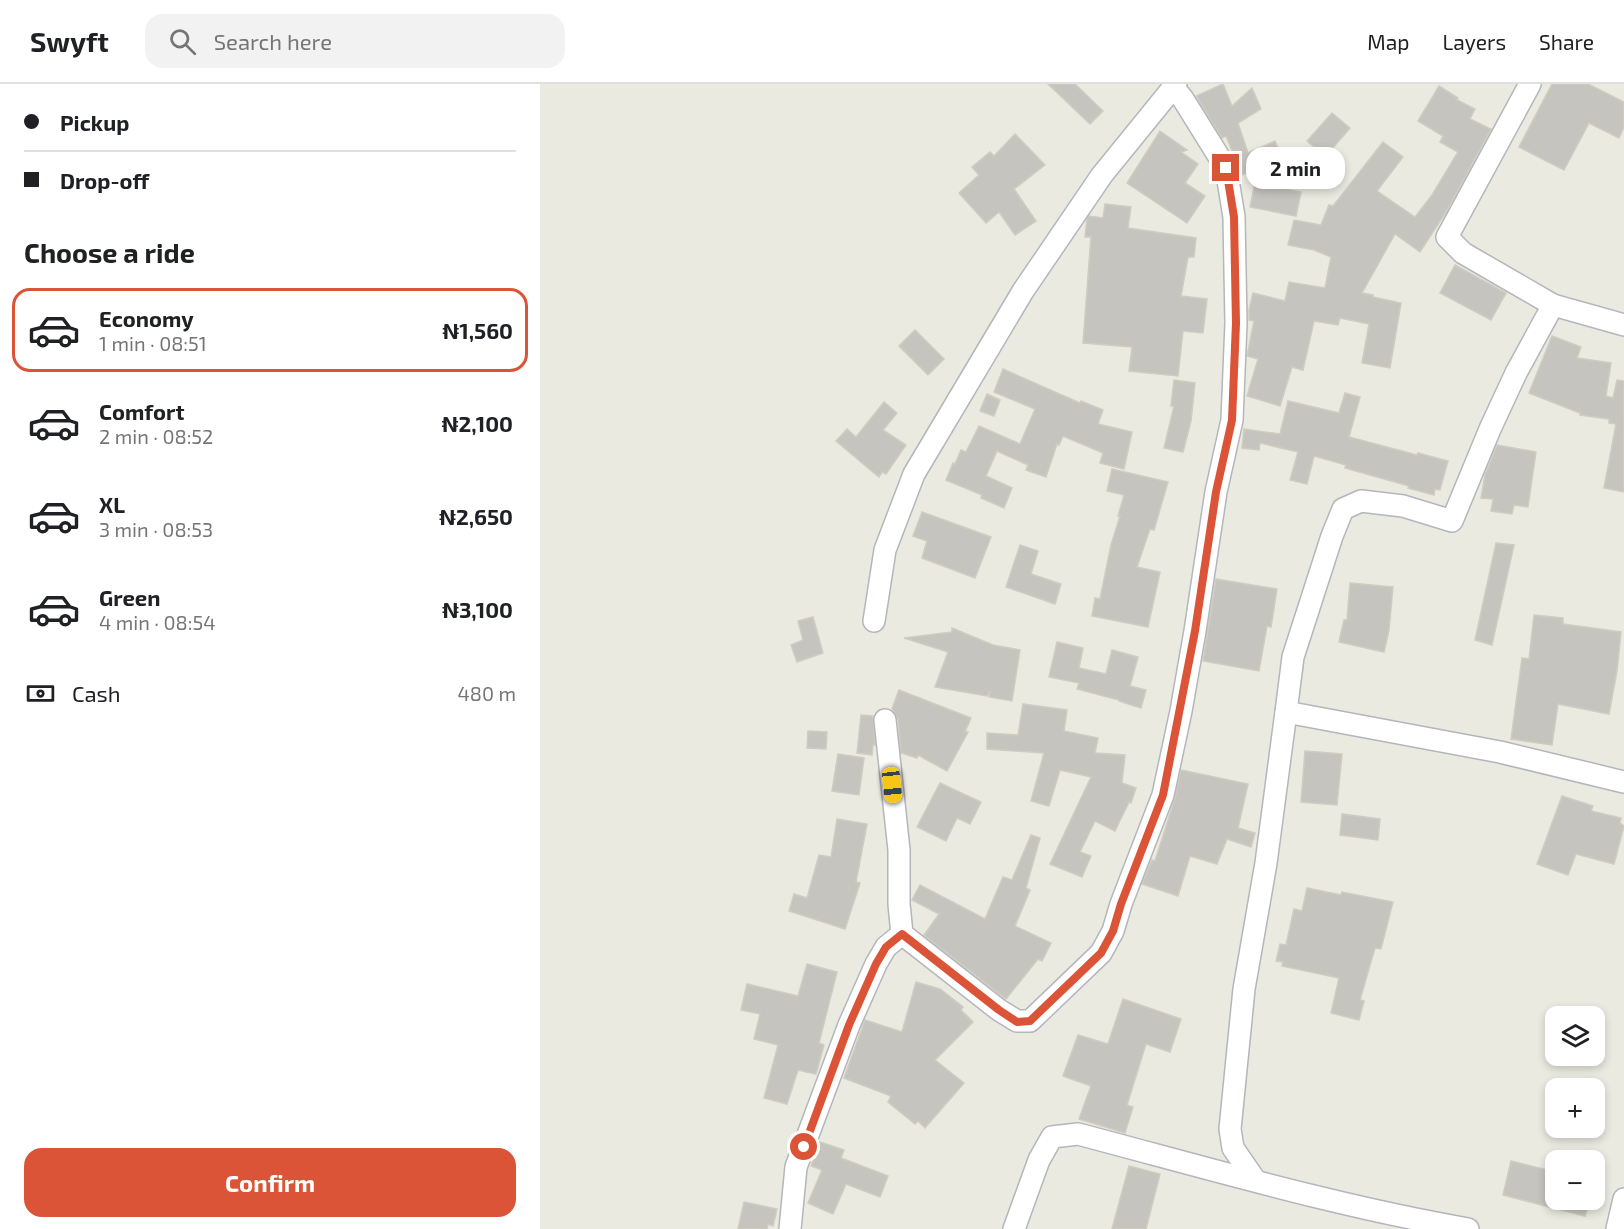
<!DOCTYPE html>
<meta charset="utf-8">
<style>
:root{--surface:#fff;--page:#f2f2f2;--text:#202124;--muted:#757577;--line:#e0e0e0;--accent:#db5437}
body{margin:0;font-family:"Exo 2",sans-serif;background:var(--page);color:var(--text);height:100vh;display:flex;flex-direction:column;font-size:22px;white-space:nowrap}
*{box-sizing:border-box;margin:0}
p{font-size:20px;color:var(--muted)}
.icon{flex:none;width:33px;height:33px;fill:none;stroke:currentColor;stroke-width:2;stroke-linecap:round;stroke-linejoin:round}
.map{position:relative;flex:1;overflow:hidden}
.panel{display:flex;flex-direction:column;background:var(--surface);width:540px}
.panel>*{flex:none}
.top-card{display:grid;align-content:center;height:132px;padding:0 24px;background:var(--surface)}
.fabs{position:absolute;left:1005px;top:922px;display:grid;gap:12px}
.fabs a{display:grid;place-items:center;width:60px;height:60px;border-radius:12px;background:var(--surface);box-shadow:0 3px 9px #0003;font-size:30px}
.end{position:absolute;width:27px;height:27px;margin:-14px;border:8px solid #db5437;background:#fff;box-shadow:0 0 0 3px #fff}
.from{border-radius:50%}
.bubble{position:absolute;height:42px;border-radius:18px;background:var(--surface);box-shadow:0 3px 9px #0003;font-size:20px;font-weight:700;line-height:42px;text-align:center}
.car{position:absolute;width:18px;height:36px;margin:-18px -9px;border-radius:8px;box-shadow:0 0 4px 2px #0007;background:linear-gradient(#f5c518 24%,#345 0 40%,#f5c518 0 76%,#345 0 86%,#f5c518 0)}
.top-card b{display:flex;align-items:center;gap:21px;height:57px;font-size:22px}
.top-card b+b{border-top:2px solid var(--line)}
.top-card i{width:15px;height:15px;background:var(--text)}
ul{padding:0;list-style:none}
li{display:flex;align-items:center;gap:18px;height:84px;margin:0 12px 9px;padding:0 12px;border:3px solid transparent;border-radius:18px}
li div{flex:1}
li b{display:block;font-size:22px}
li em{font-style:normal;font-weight:700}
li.active{border-color:var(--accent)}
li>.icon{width:54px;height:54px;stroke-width:1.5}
h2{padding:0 24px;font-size:27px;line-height:72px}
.pay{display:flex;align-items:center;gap:15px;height:66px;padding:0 24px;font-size:22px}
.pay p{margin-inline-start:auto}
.primary-button{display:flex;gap:12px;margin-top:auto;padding:12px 24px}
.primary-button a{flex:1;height:69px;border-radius:18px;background:var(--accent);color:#fff;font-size:24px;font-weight:700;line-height:69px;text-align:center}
header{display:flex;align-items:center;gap:36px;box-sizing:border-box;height:84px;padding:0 30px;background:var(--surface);border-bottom:2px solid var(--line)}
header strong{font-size:28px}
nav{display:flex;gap:33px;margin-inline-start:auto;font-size:21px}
.search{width:420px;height:54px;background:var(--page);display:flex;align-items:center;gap:15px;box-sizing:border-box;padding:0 21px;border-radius:18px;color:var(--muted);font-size:22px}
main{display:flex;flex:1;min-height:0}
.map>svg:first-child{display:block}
</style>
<header>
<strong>Swyft</strong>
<div class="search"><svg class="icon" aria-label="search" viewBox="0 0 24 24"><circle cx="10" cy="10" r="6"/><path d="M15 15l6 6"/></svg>Search here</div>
<nav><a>Map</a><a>Layers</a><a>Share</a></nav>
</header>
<main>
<section class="panel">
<div class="top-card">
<b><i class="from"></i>Pickup</b>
<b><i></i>Drop-off</b>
</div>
<h2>Choose a ride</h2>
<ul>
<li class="active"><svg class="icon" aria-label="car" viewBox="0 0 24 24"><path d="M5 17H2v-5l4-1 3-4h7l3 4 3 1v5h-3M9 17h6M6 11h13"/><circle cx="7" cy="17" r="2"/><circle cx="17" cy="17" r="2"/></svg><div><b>Economy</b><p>1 min · 08:51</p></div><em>₦1,560</em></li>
<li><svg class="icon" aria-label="car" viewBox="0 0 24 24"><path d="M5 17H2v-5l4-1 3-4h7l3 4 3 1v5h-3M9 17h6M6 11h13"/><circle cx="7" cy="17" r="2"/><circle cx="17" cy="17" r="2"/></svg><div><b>Comfort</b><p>2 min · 08:52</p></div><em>₦2,100</em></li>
<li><svg class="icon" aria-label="car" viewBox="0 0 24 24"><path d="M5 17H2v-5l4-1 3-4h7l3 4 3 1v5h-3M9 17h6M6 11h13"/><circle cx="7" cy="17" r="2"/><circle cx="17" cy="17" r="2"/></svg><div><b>XL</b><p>3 min · 08:53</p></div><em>₦2,650</em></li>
<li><svg class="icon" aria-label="car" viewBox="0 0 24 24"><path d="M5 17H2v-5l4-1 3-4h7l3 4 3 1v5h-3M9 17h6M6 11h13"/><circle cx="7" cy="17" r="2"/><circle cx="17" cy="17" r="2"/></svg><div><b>Green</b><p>4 min · 08:54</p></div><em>₦3,100</em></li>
</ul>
<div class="pay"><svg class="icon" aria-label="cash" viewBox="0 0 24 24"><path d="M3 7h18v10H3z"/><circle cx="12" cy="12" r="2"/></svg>Cash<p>480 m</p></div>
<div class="primary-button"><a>Confirm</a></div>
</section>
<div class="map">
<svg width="1084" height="1145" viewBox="0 0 1084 1145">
<rect width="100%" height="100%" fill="#ebeae1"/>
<!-- building -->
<g fill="#c6c4be" stroke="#cfccc0" stroke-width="1.5">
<polygon points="508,0 535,0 563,27 550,40"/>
<polygon points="683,0 692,22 712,4 721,25 698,39 708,69 735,57 740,69 740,75 702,91 686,52 682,54 656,12"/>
<polygon points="1012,0 1048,0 1084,18 1084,43 1079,54 1049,39 1024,86 979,63"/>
<polygon points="899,2 918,14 917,16 935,25 930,35 951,45 906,128 880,168 855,150 822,209 833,211 833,213 861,219 850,284 822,279 829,240 800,234 798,241 774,237 763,286 752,283 740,322 707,312 718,275 707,272 714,237 709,236 709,226 713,209 745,217 749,198 785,204 791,173 774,166 748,161 754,136 781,141 789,121 793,122 843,58 863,73 837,107 875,133 892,111 918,68 900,58 903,52 878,37"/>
<polygon points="792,29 810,44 785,73 767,57"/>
<polygon points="620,47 647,66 641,68 658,80 645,99 665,112 647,139 587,99"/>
<polygon points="475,50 505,81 474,105 496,137 475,151 459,128 446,139 419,109 439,91 432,83 450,68 454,72"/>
<polygon points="715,99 761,108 756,132 710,123"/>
<polygon points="565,120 591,123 588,144 656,154 654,173 648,173 641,212 667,215 663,249 643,247 638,292 589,287 592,263 543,259 551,153 545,153 547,135 549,132 563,134"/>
<polygon points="915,181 966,209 951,236 900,209"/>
<polygon points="375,246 404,275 388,291 359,262"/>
<polygon points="1012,252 1041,263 1037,274 1071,279 1066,312 1073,314 1077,296 1084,297 1084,408 1064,404 1076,340 1069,339 1069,335 1040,331 1040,329 989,309"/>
<polygon points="463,285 540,319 541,317 563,326 558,340 592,348 584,385 560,379 563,369 523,352 519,361 517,360 506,393 486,386 488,381 457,367 446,392 472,404 464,424 441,414 442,411 406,396 413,379 415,380 421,366 426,368 439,342 480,360 495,325 454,308"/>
<polygon points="634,296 655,299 651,337 643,368 624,364 634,322 631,322"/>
<polygon points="805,309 820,313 809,353 877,371 878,369 908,377 900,406 895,405 894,411 868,404 869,402 805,384 806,381 774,372 767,400 750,396 758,368 720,359 719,366 702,364 704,345 740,350 748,317 799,329"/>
<polygon points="447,310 460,316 454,332 440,327"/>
<polygon points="344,318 357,329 343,346 366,361 346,390 342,388 339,393 296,357 307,345 316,353"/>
<polygon points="957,361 996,368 988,423 974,421 972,430 951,427 953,415 941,414 945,391"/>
<polygon points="572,385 628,398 614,446 610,445 597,483 620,488 608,543 552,532 555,514 560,515 571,461 580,432 578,432 584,411 567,407"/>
<polygon points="382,428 451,453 435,494 382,474 387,457 373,452"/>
<polygon points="956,459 974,461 952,561 935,556"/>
<polygon points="480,461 498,467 491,490 521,500 515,520 466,503"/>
<polygon points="676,495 737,505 731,543 727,542 719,587 663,577"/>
<polygon points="810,499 853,503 849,546 844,568 799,558 804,536 807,536"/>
<polygon points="994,531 1023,534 1023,540 1081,548 1077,587 1069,630 1018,620 1012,661 971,655 982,574 989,575"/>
<polygon points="273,533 283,569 257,578 251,561 263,556 258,537"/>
<polygon points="412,544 453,561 480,566 472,617 449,613 450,607 447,612 395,603 408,568 364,554 412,548"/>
<polygon points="517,558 543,564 539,584 566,590 572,566 598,573 590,602 606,606 601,624 579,617 579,616 537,605 539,599 509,593"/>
<polygon points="359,606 431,634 425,648 428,648 407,687 378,671 377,674 361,669 358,635 352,625"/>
<polygon points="483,620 527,626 524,647 558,654 555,669 585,671 582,699 596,704 591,719 589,718 575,747 555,737 540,768 551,772 542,793 510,780 551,693 520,686 509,722 491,717 504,669 447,665 447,649 478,651"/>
<polygon points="321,631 333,632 335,661 333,661 332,671 317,669"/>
<polygon points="268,647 287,648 286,665 267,664"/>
<polygon points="765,667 802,670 797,721 761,718"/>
<polygon points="298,670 324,674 319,711 292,707"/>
<polygon points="641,686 708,700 698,744 715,749 711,763 687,755 677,780 650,772 638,812 602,800 612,776 615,777 635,714"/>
<polygon points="400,699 441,718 430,740 417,734 406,757 377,743"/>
<polygon points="1022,712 1053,722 1051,727 1081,734 1080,739 1084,742 1074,780 1036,770 1028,791 997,780"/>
<polygon points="802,730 840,735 838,756 800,751"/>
<polygon points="297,735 327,740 316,798 320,799 305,845 249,827 254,810 267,814 279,771 291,773"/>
<polygon points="491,751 500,754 486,804 490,806 475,842 511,859 502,877 498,875 466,915 384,851 399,830 372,816 380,801 445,835 463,793 472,796"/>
<polygon points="767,804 801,811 802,808 853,818 841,865 835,864 820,916 824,917 819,936 791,929 799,894 742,882 743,878 736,877 740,860 746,861 754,825 762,827"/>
<polygon points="267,880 297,888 279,959 284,961 276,990 258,986 247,1020 224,1014 238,961 214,955 220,930 201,926 207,900 258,912"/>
<polygon points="376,898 400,905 423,923 421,926 433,938 395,976 424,999 385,1044 378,1037 375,1040 348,1018 351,1012 304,994 325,936 362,948"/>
<polygon points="583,915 641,935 630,968 606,960 587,1021 593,1023 585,1049 539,1035 551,1002 523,992 538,951 568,960"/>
<polygon points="280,1058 304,1066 301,1074 348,1092 340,1113 306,1100 293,1130 268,1119 282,1086 271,1082"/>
<polygon points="971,1077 1016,1088 1016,1116 1050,1116 1045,1132 963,1111"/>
<polygon points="589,1082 620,1090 606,1145 572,1145"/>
<polygon points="204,1118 237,1125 233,1142 228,1140 227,1145 198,1145"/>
</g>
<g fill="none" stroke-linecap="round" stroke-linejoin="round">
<defs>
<g id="minor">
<polyline points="990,0 907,153 923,169 1013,221 1084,241"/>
<polyline points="1013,221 976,289 950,345 912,437 863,422 821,417 803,425 792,452 753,573 746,628 960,668 1084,698"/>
<polyline points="334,537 345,466 374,390 483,207 562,91 636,0"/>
<polyline points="345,636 359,766 359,820 362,850 459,926 477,937 490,937 561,869 573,847 581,820 623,711 641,627 655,547 676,408 692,336 696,239 694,133 686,84 643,15 633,3"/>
<polyline points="715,1096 693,1064 690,1045 704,905 726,779 746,628"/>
<polyline points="250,1145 256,1083 309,941 336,880 346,863 362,850"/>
<path d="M 474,1145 L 499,1076 L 512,1053 L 538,1050 C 667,1084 796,1122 928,1145"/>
<polyline points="1077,1145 1084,1115"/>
</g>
</defs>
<!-- minor casing -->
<use href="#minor" stroke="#b3b6bb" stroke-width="24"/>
<!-- minor -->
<use href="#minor" stroke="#fff" stroke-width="21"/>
</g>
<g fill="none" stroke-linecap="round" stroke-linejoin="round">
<!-- route -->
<polyline stroke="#db5437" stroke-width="8" points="264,1063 309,941 336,880 346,863 362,850 459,926 477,938 490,937 561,869 573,847 581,820 623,711 655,547 676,408 692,336 696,239 694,133 686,84"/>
</g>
</svg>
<div class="fabs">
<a><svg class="icon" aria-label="layers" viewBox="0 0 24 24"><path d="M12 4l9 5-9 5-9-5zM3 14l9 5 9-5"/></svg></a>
<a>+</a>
<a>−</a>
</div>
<i class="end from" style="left:264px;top:1063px"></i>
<i class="end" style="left:686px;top:84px"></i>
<div class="bubble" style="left:706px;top:63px;width:99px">2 min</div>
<i class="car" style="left:352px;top:701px;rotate:174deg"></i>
</div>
</main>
